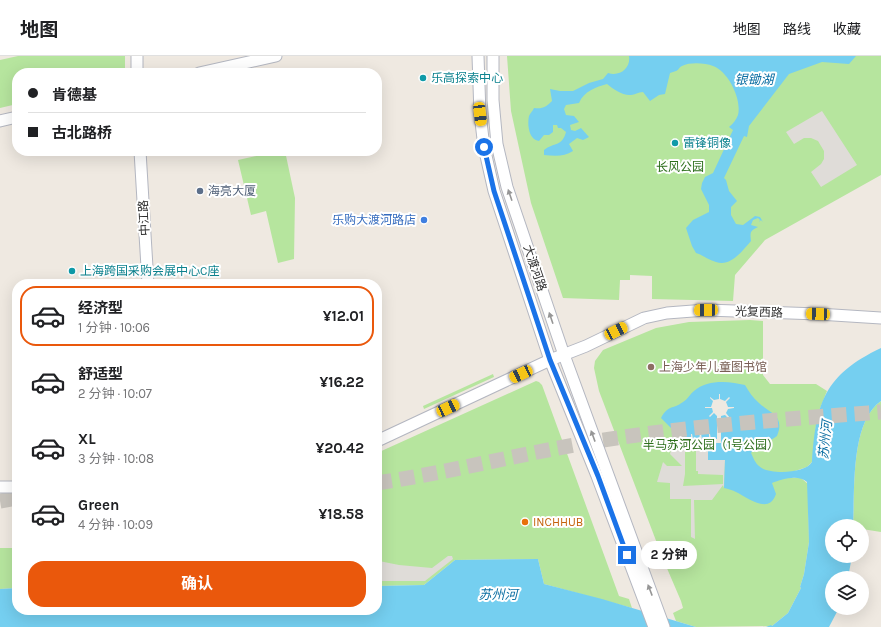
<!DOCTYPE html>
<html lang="zh">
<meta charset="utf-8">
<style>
:root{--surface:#fff;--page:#f6f6f6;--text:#202124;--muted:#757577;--line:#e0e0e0;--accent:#ea580c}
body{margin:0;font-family:Karla,"Noto Sans SC",sans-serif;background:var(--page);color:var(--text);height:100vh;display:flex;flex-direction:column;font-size:15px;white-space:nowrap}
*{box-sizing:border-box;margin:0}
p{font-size:13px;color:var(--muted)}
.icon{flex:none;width:22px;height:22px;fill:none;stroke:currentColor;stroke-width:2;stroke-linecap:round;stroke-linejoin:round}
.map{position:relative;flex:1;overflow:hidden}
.side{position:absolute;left:12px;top:223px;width:370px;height:336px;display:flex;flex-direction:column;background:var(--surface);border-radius:16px;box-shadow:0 4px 16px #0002}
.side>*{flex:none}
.top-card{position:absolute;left:12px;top:12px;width:370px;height:88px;border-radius:16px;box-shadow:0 4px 16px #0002;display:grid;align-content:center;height:88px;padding:0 16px;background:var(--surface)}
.controls{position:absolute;left:825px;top:463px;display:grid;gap:8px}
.controls a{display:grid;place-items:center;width:44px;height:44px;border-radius:50%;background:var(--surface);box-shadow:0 4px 16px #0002;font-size:20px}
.end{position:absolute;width:18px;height:18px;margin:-9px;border:5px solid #1a73e8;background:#fff;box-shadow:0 0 0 2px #fff}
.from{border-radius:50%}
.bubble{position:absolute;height:28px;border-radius:14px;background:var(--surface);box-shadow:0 4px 16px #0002;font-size:13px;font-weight:700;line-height:28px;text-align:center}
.car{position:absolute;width:12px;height:24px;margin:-12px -6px;border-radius:5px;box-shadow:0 0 3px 1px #0007;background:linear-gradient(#f5c518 24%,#345 0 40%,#f5c518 0 76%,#345 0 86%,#f5c518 0)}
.top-card b{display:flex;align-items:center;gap:14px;height:38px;font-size:15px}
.top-card b+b{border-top:1px solid var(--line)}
.top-card i{width:10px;height:10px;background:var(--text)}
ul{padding:7px 0 0;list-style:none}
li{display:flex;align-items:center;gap:12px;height:60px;margin:0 8px 6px;padding:0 8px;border:2px solid transparent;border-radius:16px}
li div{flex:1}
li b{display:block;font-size:15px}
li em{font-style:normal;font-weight:700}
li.current{border-color:var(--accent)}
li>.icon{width:36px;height:36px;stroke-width:1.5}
.primary-button{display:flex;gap:8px;margin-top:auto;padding:8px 16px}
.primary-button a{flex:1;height:46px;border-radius:16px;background:var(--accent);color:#fff;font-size:16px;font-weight:700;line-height:46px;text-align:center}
header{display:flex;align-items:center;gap:24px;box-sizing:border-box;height:56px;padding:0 20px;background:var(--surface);border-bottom:1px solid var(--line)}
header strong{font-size:19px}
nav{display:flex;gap:22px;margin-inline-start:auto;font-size:14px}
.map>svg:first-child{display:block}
</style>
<header>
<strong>地图</strong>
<nav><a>地图</a><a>路线</a><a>收藏</a></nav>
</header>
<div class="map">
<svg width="881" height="571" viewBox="0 0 881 571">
<rect width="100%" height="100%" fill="#efe9e1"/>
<!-- green -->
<g fill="#b6e59e">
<polygon points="18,0 125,0 125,17 17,17 17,48 0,52 0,4"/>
<polygon points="507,0 881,0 881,119 765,184 735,219 733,245 652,243 652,220 630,219 630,224 620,224 619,244 563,242 531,147 511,55"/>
<polygon points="279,95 285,95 295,142 294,203 278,207 266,155 251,159 238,104"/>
<polygon points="750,264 763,265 763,319 770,328 816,328 827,335 817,360 812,406 807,411 792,416 792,422 801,422 808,428 809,486 804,518 800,531 801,532 788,557 772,570 696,571 676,565 673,557 683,552 681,545 663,503 599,335 594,312 595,305 603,294 656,272 689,266"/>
<polygon points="493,318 494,321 424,353 423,350"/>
<polygon points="536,325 539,326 542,329 619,540 629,543 632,552 544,528 538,503 455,504 424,529 377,530 377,397"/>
<path d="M 881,345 L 881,476 L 862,473 L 862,470 L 853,470 C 855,435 850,366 881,345 Z"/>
<polygon points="0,492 17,492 17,532 0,533"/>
</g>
<!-- plaza -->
<g fill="#dfdcd8" fill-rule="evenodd">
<polygon points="822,55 857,109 821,131 811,116 821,108 824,103 824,95 818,85 811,82 804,82 794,88 786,76"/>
<path d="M 678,380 L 684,385 L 704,385 L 704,394 L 708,394 L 725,404 L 724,432 L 723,429 L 712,444 L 694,444 L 695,483 L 691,481 L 691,443 L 670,443 L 670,427 L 657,426 L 663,406 L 667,410 L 682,410 L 670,398 L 674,384 ZM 685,391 L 696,391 L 696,415 L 698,415 L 698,418 L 723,419 L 723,428 L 683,430 L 685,418 Z"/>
<polygon points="448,500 452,500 453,503 425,525 377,525 377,507 379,505 399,509 432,512"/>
</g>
<!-- water -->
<g fill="#75cff0">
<path d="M 629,0 L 856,0 L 849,8 L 822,6 L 789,18 L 749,70 L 747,81 L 744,80 L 724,122 L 726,124 L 729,135 L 737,145 L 731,151 L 731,159 L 736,168 L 743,169 L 755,160 L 760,161 L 763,166 L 761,164 L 759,166 L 760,164 L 758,162 L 753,164 L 751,169 L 758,171 C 750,175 750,176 751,185 C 742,195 731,211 716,206 C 708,204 703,199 696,197 L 692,190 L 686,172 L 693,164 L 709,156 L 709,149 L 701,133 L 702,127 L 705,121 L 713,117 L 733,74 L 729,71 C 733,68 736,64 738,59 C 742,43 728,15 713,10 C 705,7 690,6 682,10 C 679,11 678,15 676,15 C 674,16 672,16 670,17 L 665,38 L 659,39 L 650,45 L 643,36 C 638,36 635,39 631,39 C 623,40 613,33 607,28 C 596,31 584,35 579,47 L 566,49 L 564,53 L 566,59 L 574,60 L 579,66 L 570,69 L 571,74 L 575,75 L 581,72 L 589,81 L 583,84 L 577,82 L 569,88 L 573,95 C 564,101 555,100 544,99 L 544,94 C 554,86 562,91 566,76 L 561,72 L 558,72 L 557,69 L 553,69 L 553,76 L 549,79 L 544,79 L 539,85 C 529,84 527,69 529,60 C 530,57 533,55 534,52 C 543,53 546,51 552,45 L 550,33 L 560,35 L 573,35 L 589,27 L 603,23 L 608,17 C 620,21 631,12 629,0 Z"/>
<path d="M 881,292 L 881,345 C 850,366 855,435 853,470 L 832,470 L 832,500 L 852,500 L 848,522 L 832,522 L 832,552 L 839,552 L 829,571 L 766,571 L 771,569 L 772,570 L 788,557 L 801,532 L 800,531 L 804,518 L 809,486 L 807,426 C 798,418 782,423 772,427 L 776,438 C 769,459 748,442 736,436 C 733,434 728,433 724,432 L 725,404 L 708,404 L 708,394 L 704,394 L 704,386 L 684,385 L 661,362 C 669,348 672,354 683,346 C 688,343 690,338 694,335 C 707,323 730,325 745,329 C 749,336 753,342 759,347 C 771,358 785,360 777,380 C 771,385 755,391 751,397 C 753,401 755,407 759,410 C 768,419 805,418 812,406 C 816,347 824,319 881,292 Z"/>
<polygon points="538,503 544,528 602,543 696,571 0,571 0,533 17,532 17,554 377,554 377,530 424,529 455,504"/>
</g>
<!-- pier -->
<polygon fill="#efe9e1" points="719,338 720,338 720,343 725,345 729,341 730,342 726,346 728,351 734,351 734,352 728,353 726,357 730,362 729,363 725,359 721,360 721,387 708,387 708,394 704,394 704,385 684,385 682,383 691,383 691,378 692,378 693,383 699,384 700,377 701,377 702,384 709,384 709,378 710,378 711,383 717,383 717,360 714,357 710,361 709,360 713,356 712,352 705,352 705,351 711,351 713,345 710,342 710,341 714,344 719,343"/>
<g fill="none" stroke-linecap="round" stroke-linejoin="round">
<!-- highway-tunnel -->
<g stroke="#c8c4bd" stroke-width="15" stroke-dasharray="15 8" stroke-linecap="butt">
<path d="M 377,427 C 451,416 524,397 597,385 C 691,370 786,363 881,356"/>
<polyline points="0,445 17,442"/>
</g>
<defs>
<g id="secondary">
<polyline points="478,0 480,58 484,91 494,135 550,304 597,420 654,571"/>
<polyline points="493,0 493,44 497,88 507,131 564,299 664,571"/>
<polyline points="137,17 137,0"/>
<polyline points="199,17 276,0"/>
<polyline points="0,65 17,61"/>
<polyline points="140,95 148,228"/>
<polyline points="377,385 550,304 586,290 644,262 667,257 706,254 818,258 881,262"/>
<polyline points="0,431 17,431"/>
</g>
</defs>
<!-- secondary casing -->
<use href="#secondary" stroke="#b4b7c1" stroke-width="13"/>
<!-- secondary -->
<use href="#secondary" stroke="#fff" stroke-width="11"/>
</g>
<!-- one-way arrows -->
<defs><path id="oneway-solid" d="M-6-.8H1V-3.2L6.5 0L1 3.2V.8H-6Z"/></defs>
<g fill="#969696">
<use href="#oneway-solid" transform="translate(510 139) rotate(-109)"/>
<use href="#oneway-solid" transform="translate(551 262) rotate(-109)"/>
<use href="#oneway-solid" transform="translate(593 380) rotate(-110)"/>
<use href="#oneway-solid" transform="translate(650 534) rotate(-111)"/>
</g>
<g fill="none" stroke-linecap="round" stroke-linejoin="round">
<!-- route -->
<polyline stroke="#1a73e8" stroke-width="5" points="484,91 494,135 550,304 598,420 627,499"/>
</g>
<!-- markers -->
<g fill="#0f9aa8" stroke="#fff" stroke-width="1.5">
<circle cx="423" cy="22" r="4"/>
<circle cx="675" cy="87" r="4"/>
<circle cx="72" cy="215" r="4"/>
</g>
<circle fill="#5c6f8a" stroke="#fff" stroke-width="1.5" cx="200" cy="135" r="4"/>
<circle fill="#3f7fe0" stroke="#fff" stroke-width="1.5" cx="424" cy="164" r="4"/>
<circle fill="#8d6e63" stroke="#fff" stroke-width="1.5" cx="651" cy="311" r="4"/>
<circle fill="#e8710a" stroke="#fff" stroke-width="1.5" cx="525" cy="466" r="4"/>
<g text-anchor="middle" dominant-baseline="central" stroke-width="4" stroke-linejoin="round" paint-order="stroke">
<!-- culture labels -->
<g font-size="12" fill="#0d838f" stroke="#fff" text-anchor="start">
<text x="431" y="22">乐高探索中心</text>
<text x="683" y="87">雷锋铜像</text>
<text x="80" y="215">上海跨国采购会展中心C座</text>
</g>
<!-- park labels -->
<g font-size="12" fill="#2c6e1b" stroke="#fff">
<text x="680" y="111">长风公园</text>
<text x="711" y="389">半马苏河公园（1号公园）</text>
</g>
<!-- service labels -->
<g font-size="12" fill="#4e5e75" stroke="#fff" text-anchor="start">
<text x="208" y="135">海亮大厦</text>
</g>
<!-- street labels -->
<g font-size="12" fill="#2e2e2e" stroke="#fff">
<text transform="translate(144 162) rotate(-93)">中江路</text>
<text transform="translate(535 212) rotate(71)">大渡河路</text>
<text transform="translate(759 256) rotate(2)">光复西路</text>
</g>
<!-- shop labels -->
<g font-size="12" fill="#366cbe" stroke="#fff" text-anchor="end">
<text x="416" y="164">乐购大渡河路店</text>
</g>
<!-- education labels -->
<g font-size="12" fill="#785e54" stroke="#fff" text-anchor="start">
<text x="659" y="311">上海少年儿童图书馆</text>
</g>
<!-- food labels -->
<g font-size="12" fill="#c56008" stroke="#fff" text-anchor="start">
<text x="533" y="466">INCHHUB</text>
</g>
<!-- water labels -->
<g font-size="13" font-style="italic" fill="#0d6fa3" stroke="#fff">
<text x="754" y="23">银锄湖</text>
<text transform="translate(825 384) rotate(-84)">苏州河</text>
<text x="498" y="538">苏州河</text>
</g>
</g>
</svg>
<div class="controls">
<a><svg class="icon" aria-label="locate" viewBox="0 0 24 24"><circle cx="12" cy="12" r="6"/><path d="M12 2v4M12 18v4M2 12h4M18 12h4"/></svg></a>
<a><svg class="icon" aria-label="layers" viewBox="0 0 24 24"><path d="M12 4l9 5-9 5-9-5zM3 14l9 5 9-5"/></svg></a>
</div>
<i class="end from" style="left:484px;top:91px"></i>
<i class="end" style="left:627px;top:499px"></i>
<div class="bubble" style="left:641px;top:485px;width:56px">2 分钟</div>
<i class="car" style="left:480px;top:58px;rotate:173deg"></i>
<i class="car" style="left:706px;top:254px;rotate:269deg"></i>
<i class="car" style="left:818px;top:258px;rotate:272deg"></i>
<i class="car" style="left:616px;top:275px;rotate:64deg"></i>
<i class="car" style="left:521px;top:318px;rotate:245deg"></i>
<i class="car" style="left:448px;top:352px;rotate:65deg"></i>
<div class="top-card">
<b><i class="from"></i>肯德基</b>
<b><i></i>古北路桥</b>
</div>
<section class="side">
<ul>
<li class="current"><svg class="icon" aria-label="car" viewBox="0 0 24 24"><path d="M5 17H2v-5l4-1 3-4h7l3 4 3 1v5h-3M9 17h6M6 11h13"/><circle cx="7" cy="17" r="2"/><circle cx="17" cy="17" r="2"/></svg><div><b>经济型</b><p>1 分钟 · 10:06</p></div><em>¥12.01</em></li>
<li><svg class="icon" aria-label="car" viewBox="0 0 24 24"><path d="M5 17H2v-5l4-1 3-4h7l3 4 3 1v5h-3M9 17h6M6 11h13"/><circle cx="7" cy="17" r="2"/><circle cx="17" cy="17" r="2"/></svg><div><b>舒适型</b><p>2 分钟 · 10:07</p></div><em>¥16.22</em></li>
<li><svg class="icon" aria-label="car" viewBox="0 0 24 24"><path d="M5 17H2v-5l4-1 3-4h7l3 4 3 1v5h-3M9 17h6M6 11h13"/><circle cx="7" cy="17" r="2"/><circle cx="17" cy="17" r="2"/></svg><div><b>XL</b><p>3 分钟 · 10:08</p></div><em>¥20.42</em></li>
<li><svg class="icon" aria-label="car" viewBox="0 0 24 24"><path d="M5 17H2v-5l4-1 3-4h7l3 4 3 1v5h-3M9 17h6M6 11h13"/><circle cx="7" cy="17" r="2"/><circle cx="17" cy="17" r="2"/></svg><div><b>Green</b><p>4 分钟 · 10:09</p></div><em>¥18.58</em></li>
</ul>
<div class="primary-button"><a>确认</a></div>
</section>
</div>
